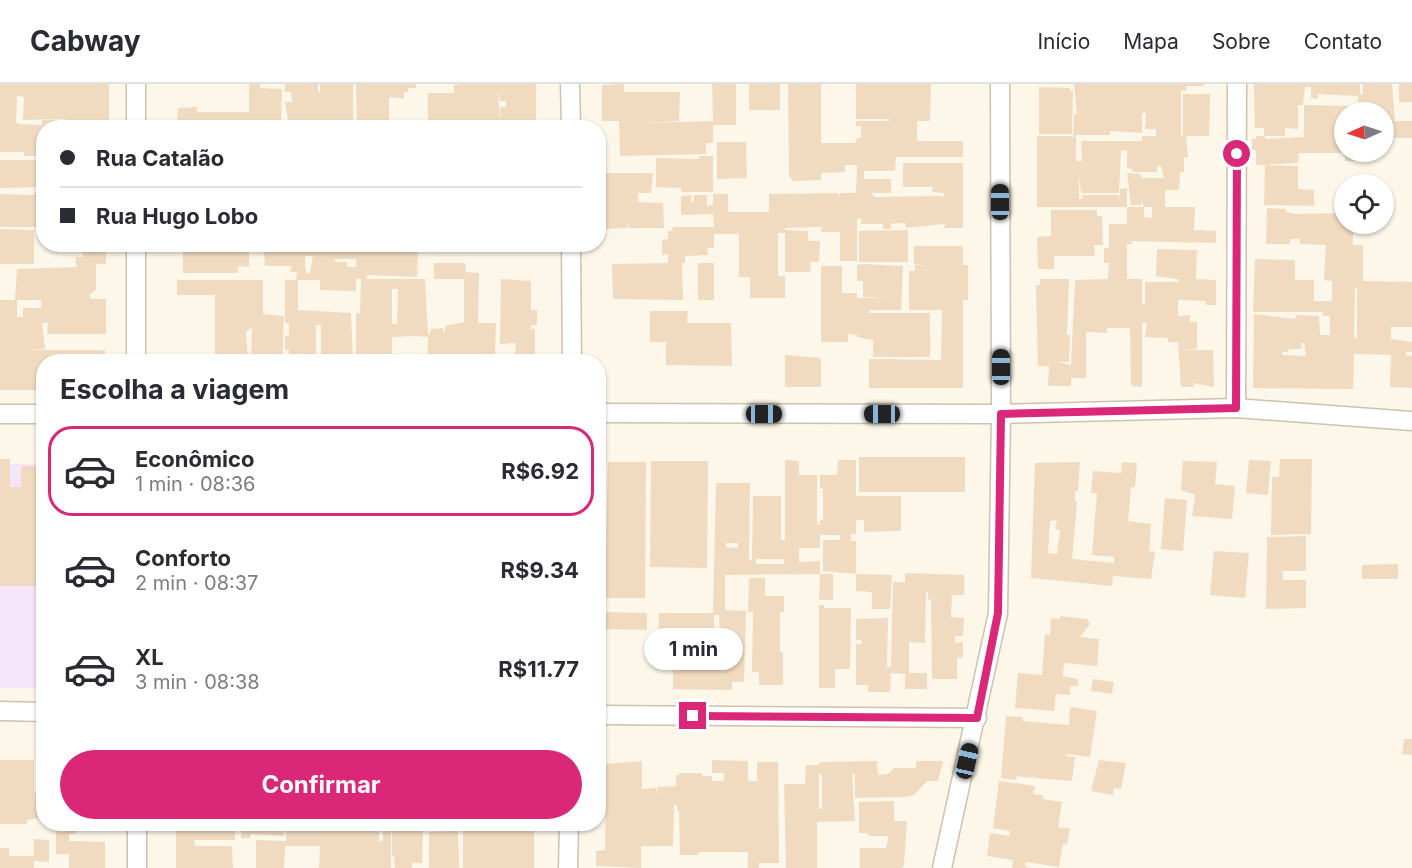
<!DOCTYPE html>
<html lang="pt">
<meta charset="utf-8">
<style>
:root{--surface:#fff;--page:#f2f2f3;--text:#2b2b33;--muted:#7c7c81;--line:#e1e1e2;--accent:#db2777}
body{margin:0;font-family:Inter,sans-serif;background:var(--page);color:var(--text);height:100vh;display:flex;flex-direction:column;font-size:22px;white-space:nowrap}
*{box-sizing:border-box;margin:0}
p{font-size:20px;color:var(--muted)}
.icon{flex:none;width:33px;height:33px;fill:none;stroke:currentColor;stroke-width:2;stroke-linecap:round;stroke-linejoin:round}
.map{position:relative;flex:1;overflow:hidden}
.drawer{position:absolute;left:36px;top:270px;width:570px;height:477px;display:flex;flex-direction:column;background:var(--surface);border-radius:24px;box-shadow:0 2px 4px #0004}
.drawer>*{flex:none}
.guide{position:absolute;left:36px;top:36px;width:570px;height:132px;border-radius:24px;box-shadow:0 2px 4px #0004;display:grid;align-content:center;height:132px;padding:0 24px;background:var(--surface)}
.needle{width:39px;rotate:267deg}
.tools{position:absolute;left:1334px;top:18px;display:grid;gap:12px}
.tools a{display:grid;place-items:center;width:60px;height:60px;border-radius:50%;background:var(--surface);box-shadow:0 2px 4px #0004;font-size:30px}
.end{position:absolute;width:27px;height:27px;margin:-14px;border:8px solid #db2777;background:#fff;box-shadow:0 0 0 3px #fff}
.from{border-radius:50%}
.bubble{position:absolute;height:42px;border-radius:21px;background:var(--surface);box-shadow:0 2px 4px #0004;font-size:20px;font-weight:700;line-height:42px;text-align:center}
.car{position:absolute;width:18px;height:36px;margin:-18px -9px;border-radius:8px;box-shadow:0 0 4px 2px #0007;background:linear-gradient(#222 24%,#8ab4d8 0 40%,#222 0 76%,#8ab4d8 0 86%,#222 0)}
.guide b{display:flex;align-items:center;gap:21px;height:57px;font-size:22px}
.guide b+b{border-top:2px solid var(--line)}
.guide i{width:15px;height:15px;background:var(--text)}
ul{padding:0;list-style:none}
li{display:flex;align-items:center;gap:18px;height:90px;margin:0 12px 9px;padding:0 12px;border:3px solid transparent;border-radius:24px}
li div{flex:1}
li b{display:block;font-size:22px}
li em{font-style:normal;font-weight:700}
li.on{border-color:var(--accent)}
li>.icon{width:54px;height:54px;stroke-width:1.5}
h2{padding:0 24px;font-size:27px;line-height:72px}
.primary-button{display:flex;gap:12px;margin-top:auto;padding:12px 24px}
.primary-button a{flex:1;height:69px;border-radius:36px;background:var(--accent);color:#fff;font-size:24px;font-weight:700;line-height:69px;text-align:center}
header{display:flex;align-items:center;gap:36px;box-sizing:border-box;height:84px;padding:0 30px;background:var(--surface);border-bottom:2px solid var(--line)}
header strong{font-size:28px}
nav{display:flex;gap:33px;margin-inline-start:auto;font-size:21px}
.map>svg:first-child{display:block}
</style>
<header>
<strong>Cabway</strong>
<nav><a>Início</a><a>Mapa</a><a>Sobre</a><a>Contato</a></nav>
</header>
<div class="map">
<svg width="1412" height="784" viewBox="0 0 1412 784">
<rect width="100%" height="100%" fill="#fcf7e9"/>
<!-- education -->
<rect fill="#f4e5f8" x="0" y="380" width="43" height="224"/>
<!-- building -->
<g fill="#f0dbc1" fill-rule="evenodd">
<path d="M 0,0 L 106,0 L 109,1 L 109,37 L 81,36 L 81,44 L 44,44 L 44,72 L 24,72 L 24,68 L 0,68 ZM 17,12 L 24,13 L 23,36 L 65,35 L 65,36 L 42,36 L 42,41 L 19,40 L 16,38 Z"/>
<polygon points="249,0 260,0 260,4 282,5 281,43 177,44 178,24 197,23 197,28 249,28"/>
<polygon points="285,0 318,0 318,8 320,9 320,0 353,0 353,41 289,44 285,18 292,18 291,8 285,8"/>
<polygon points="356,0 416,0 416,4 408,4 408,8 404,8 404,15 389,13 389,44 357,44"/>
<path d="M 464,0 L 536,0 L 536,44 L 428,44 L 428,9 L 454,9 L 454,1 ZM 498,8 L 500,17 L 506,17 L 506,23 L 500,23 L 500,39 Z"/>
<polygon points="624,0 624,8 680,8 679,37 644,39 713,37 712,0 736,0 736,41 713,41 713,59 706,59 706,70 620,72 619,37 602,37 602,1"/>
<rect x="749" y="0" width="31" height="26"/>
<polygon points="788,0 821,0 821,59 856,59 857,54 861,54 861,42 856,42 856,37 889,37 889,35 856,35 856,0 931,0 930,37 917,37 917,57 963,57 963,73 896,73 895,87 864,87 864,95 891,95 891,109 871,109 875,113 944,112 944,109 932,108 933,103 903,103 903,79 963,79 963,144 944,144 945,140 906,144 905,139 900,139 891,140 891,145 883,145 883,140 861,140 861,134 857,135 857,177 840,177 840,148 821,148 821,143 785,144 785,146 808,147 808,157 820,157 819,178 810,178 811,188 785,188 785,149 778,149 778,192 785,192 785,214 750,214 750,193 739,193 739,150 714,150 714,164 707,164 708,171 685,172 685,179 682,179 683,216 613,215 612,180 668,179 668,170 662,171 662,156 668,155 668,147 672,147 673,143 714,143 713,130 681,131 681,112 691,111 691,118 694,117 694,111 707,111 707,122 713,121 713,110 728,110 728,128 769,128 769,110 838,109 839,112 841,109 856,109 857,81 845,81 845,88 821,89 821,96 793,97 789,92"/>
<path d="M 1074,0 L 1204,0 L 1204,2 L 1186,2 L 1186,7 L 1181,7 L 1181,52 L 1183,52 L 1183,10 L 1210,10 L 1209,52 L 1186,52 L 1188,74 L 1184,73 L 1184,88 L 1180,88 L 1179,106 L 1165,106 L 1165,123 L 1195,123 L 1194,146 L 1216,147 L 1216,159 L 1131,157 L 1132,160 L 1127,160 L 1127,195 L 1142,195 L 1142,220 L 1145,220 L 1145,198 L 1178,198 L 1178,195 L 1156,192 L 1157,165 L 1197,166 L 1196,195 L 1216,196 L 1216,221 L 1206,221 L 1206,217 L 1178,216 L 1178,232 L 1190,231 L 1190,238 L 1197,238 L 1197,265 L 1182,266 L 1213,266 L 1214,303 L 1193,299 L 1194,303 L 1181,303 L 1178,258 L 1168,258 L 1168,254 L 1145,253 L 1147,239 L 1142,239 L 1142,303 L 1131,302 L 1130,244 L 1107,244 L 1107,249 L 1086,248 L 1086,294 L 1071,294 L 1071,302 L 1048,302 L 1049,282 L 1038,282 L 1036,201 L 1040,201 L 1040,195 L 1069,195 L 1067,251 L 1070,251 L 1069,278 L 1057,278 L 1071,281 L 1075,196 L 1108,195 L 1109,179 L 1104,179 L 1104,164 L 1109,164 L 1109,140 L 1127,140 L 1127,123 L 1143,123 L 1143,117 L 1141,121 L 1131,121 L 1127,89 L 1141,90 L 1141,94 L 1164,94 L 1161,82 L 1157,82 L 1157,88 L 1133,88 L 1132,85 L 1127,84 L 1127,66 L 1121,67 L 1119,109 L 1081,109 L 1079,93 L 1079,115 L 1083,115 L 1082,111 L 1119,111 L 1120,115 L 1120,105 L 1127,104 L 1127,123 L 1037,123 L 1037,52 L 1072,52 L 1073,55 L 1074,30 L 1077,30 ZM 1142,29 L 1146,29 L 1145,45 L 1156,45 L 1156,52 L 1142,52 L 1142,57 L 1081,57 L 1082,77 L 1076,77 L 1076,51 L 1110,51 L 1110,47 L 1142,49 ZM 1144,123 L 1152,123 L 1152,134 L 1144,133 Z"/>
<polygon points="1254,0 1360,0 1360,10 1363,10 1363,0 1392,0 1395,37 1412,37 1412,54 1383,54 1383,28 1344,28 1344,69 1299,69 1298,79 1256,81 1256,66 1252,66 1252,55 1256,55 1256,52 1265,52 1265,55 1304,53 1304,21 1358,22 1358,12 1318,10 1318,15 1311,14 1311,3 1305,3 1303,21 1298,21 1298,45 1285,44 1285,52 1264,52 1264,44 1255,44"/>
<rect x="1399" y="0" width="13" height="18"/>
<polygon points="1039,3 1070,4 1070,7 1073,7 1072,50 1039,50"/>
<polygon points="717,58 746,58 747,94 717,95"/>
<rect x="1345" y="68" width="24" height="9"/>
<polygon points="699,72 713,72 713,108 681,108 681,104 656,103 656,74 699,75"/>
<polygon points="0,76 44,76 44,103 0,104"/>
<polygon points="1265,81 1298,82 1298,105 1314,106 1314,122 1264,121"/>
<polygon points="605,89 653,89 651,109 638,109 638,118 663,119 664,144 629,144 629,140 627,144 603,145"/>
<polygon points="34,108 44,108 44,143 0,143 0,110 35,111"/>
<path d="M 1267,124 L 1286,125 L 1286,128 L 1296,130 L 1344,129 L 1344,140 L 1353,143 L 1353,161 L 1363,161 L 1363,197 L 1412,198 L 1412,243 L 1391,243 L 1391,255 L 1412,258 L 1412,268 L 1406,268 L 1406,271 L 1412,272 L 1412,304 L 1390,303 L 1391,271 L 1354,270 L 1353,305 L 1253,304 L 1254,230 L 1295,235 L 1296,231 L 1319,232 L 1320,251 L 1330,251 L 1330,232 L 1323,232 L 1323,228 L 1253,228 L 1255,175 L 1295,176 L 1295,196 L 1314,196 L 1314,217 L 1332,217 L 1332,197 L 1324,196 L 1326,161 L 1300,160 L 1300,155 L 1290,155 L 1290,160 L 1266,160 ZM 1355,204 L 1357,204 L 1357,254 L 1354,254 ZM 1301,259 L 1304,259 L 1306,272 L 1282,271 L 1282,268 L 1288,268 L 1289,265 L 1301,265 Z"/>
<polygon points="1051,126 1097,126 1097,132 1102,132 1103,161 1094,161 1095,172 1054,172 1054,185 1038,185 1037,153 1051,152"/>
<polygon points="0,145 34,146 34,180 0,180"/>
<polygon points="908,146 908,178 859,178 859,147"/>
<polygon points="183,160 249,160 249,183 238,182 238,189 183,189"/>
<path d="M 263,160 L 277,160 L 277,165 L 280,165 L 280,160 L 356,160 L 357,163 L 418,166 L 417,193 L 367,191 L 367,195 L 425,195 L 428,250 L 430,250 L 431,245 L 443,244 L 445,250 L 445,242 L 464,238 L 464,195 L 434,195 L 434,179 L 465,179 L 466,188 L 479,189 L 478,239 L 496,239 L 495,270 L 499,270 L 499,278 L 428,278 L 428,253 L 416,252 L 392,253 L 392,278 L 356,278 L 356,229 L 360,229 L 361,195 L 356,195 L 356,207 L 320,206 L 320,196 L 298,196 L 298,226 L 351,229 L 353,278 L 285,278 L 285,271 L 289,271 L 289,266 L 285,266 L 285,252 L 289,252 L 289,239 L 285,239 L 285,196 L 296,196 L 297,188 L 290,188 L 292,182 L 265,182 ZM 305,172 L 313,172 L 310,189 L 306,189 L 306,184 L 301,184 L 305,183 ZM 335,175 L 356,175 L 356,183 L 347,183 L 347,178 L 335,178 ZM 392,205 L 398,205 L 397,240 L 392,240 ZM 316,241 L 321,241 L 321,270 L 316,270 Z"/>
<path d="M 83,162 L 106,162 L 106,180 L 96,180 L 96,206 L 90,210 L 90,215 L 106,215 L 106,250 L 47,250 L 48,239 L 42,239 L 45,265 L 25,266 L 105,266 L 105,278 L 44,278 L 44,306 L 0,306 L 0,216 L 15,216 L 17,185 L 77,183 L 75,173 L 83,173 ZM 17,216 L 41,216 L 41,224 L 23,224 L 23,233 L 17,233 Z"/>
<polygon points="914,162 963,162 963,181 968,181 968,216 963,216 963,304 869,304 869,275 941,276 942,226 909,226 909,187 915,187 915,181 927,182 914,180"/>
<rect x="698" y="179" width="16" height="37"/>
<polygon points="863,180 903,182 901,226 870,226 869,229 930,229 930,273 873,273 873,256 857,253 857,251 848,250 848,258 821,258 821,182 842,182 842,209 857,209 857,214 886,214 863,213 863,197 857,197 857,181"/>
<polygon points="501,195 531,197 531,226 537,226 537,241 531,241 531,245 535,245 535,278 514,278 516,259 500,260"/>
<polygon points="177,196 263,196 263,230 284,232 282,278 251,278 252,243 246,248 248,277 215,276 215,211 177,211"/>
<polygon points="650,227 688,227 687,239 731,239 732,282 666,281 666,258 650,258"/>
<polygon points="785,271 821,274 821,303 785,303"/>
<rect x="859" y="373" width="106" height="35"/>
<polygon points="0,375 10,375 10,403 21,403 21,382 44,382 44,502 0,502"/>
<polygon points="1280,375 1312,375 1311,450 1271,451 1272,393 1279,393"/>
<path d="M 785,376 L 799,377 L 799,391 L 817,391 L 817,440 L 820,441 L 820,436 L 823,436 L 823,404 L 820,405 L 820,391 L 837,391 L 838,376 L 856,376 L 856,412 L 901,412 L 901,447 L 864,448 L 864,436 L 856,436 L 856,450 L 851,450 L 851,457 L 856,457 L 856,490 L 823,487 L 823,456 L 840,456 L 840,451 L 820,451 L 820,464 L 799,464 L 799,478 L 820,477 L 820,490 L 833,490 L 833,516 L 819,516 L 820,490 L 725,491 L 725,526 L 746,527 L 744,598 L 732,598 L 732,606 L 673,605 L 673,582 L 685,582 L 685,568 L 701,568 L 701,571 L 706,571 L 714,566 L 714,563 L 709,562 L 658,562 L 659,529 L 713,529 L 716,399 L 750,399 L 749,476 L 752,476 L 753,412 L 781,412 L 781,456 L 785,456 ZM 726,459 L 738,459 L 738,464 L 726,463 ZM 756,475 L 784,475 L 784,480 L 756,480 ZM 714,531 L 719,531 L 720,554 L 714,555 Z"/>
<polygon points="1249,376 1271,377 1268,411 1246,409"/>
<polygon points="651,377 708,377 707,484 650,483"/>
<polygon points="1183,377 1217,378 1215,400 1235,402 1232,435 1192,432 1195,411 1181,406"/>
<polygon points="608,378 646,378 645,514 605,514"/>
<path d="M 1080,378 L 1078,407 L 1075,407 L 1075,417 L 1077,418 L 1072,475 L 1114,479 L 1114,473 L 1092,471 L 1097,409 L 1091,409 L 1093,387 L 1121,389 L 1122,378 L 1137,379 L 1135,403 L 1131,403 L 1128,437 L 1151,440 L 1149,467 L 1155,468 L 1151,495 L 1113,492 L 1112,502 L 1031,494 L 1035,379 ZM 1057,436 L 1055,445 L 1060,446 L 1057,470 L 1048,469 L 1050,437 Z"/>
<polygon points="1165,414 1187,416 1183,467 1161,465"/>
<polygon points="1306,452 1306,487 1283,487 1283,496 1306,496 1306,524 1266,525 1267,453"/>
<polygon points="1214,467 1249,469 1245,514 1210,511"/>
<polygon points="1398,480 1398,495 1362,495 1362,481"/>
<polygon points="905,489 964,491 964,511 952,511 951,533 964,534 963,552 955,552 955,559 963,558 963,574 957,574 957,595 932,595 931,516 928,515 928,508 926,508 925,559 909,558 909,589 927,589 927,605 905,605 905,590 891,589 890,608 868,608 868,601 856,601 856,560 862,560 862,556 856,556 856,535 888,534 887,583 891,583 893,498 905,498"/>
<polygon points="856,490 892,491 890,525 872,525 872,508 856,507"/>
<polygon points="749,494 765,494 765,512 784,512 784,528 780,528 780,568 783,568 783,601 759,601 759,588 752,588 753,528 748,528"/>
<polygon points="819,521 824,521 824,524 851,524 850,585 835,585 835,604 819,604"/>
<polygon points="605,528 647,529 647,546 605,545"/>
<polygon points="1060,532 1087,535 1090,540 1080,553 1099,555 1097,582 1064,579 1063,592 1078,595 1078,602 1070,602 1070,611 1056,610 1054,627 1015,624 1018,589 1042,591 1045,550 1050,551 1051,534 1060,535"/>
<polygon points="1093,595 1114,598 1112,610 1091,607"/>
<polygon points="1070,623 1097,627 1090,673 1066,670 1066,672 1075,673 1072,697 1033,694 1032,690 1031,694 1017,692 1016,696 1001,694 1006,632 1023,633 1023,637 1069,641"/>
<polygon points="1404,655 1412,655 1412,671 1402,670"/>
<polygon points="0,676 34,676 34,723 35,708 44,708 44,733 27,736 27,740 0,740"/>
<polygon points="712,676 748,677 748,697 757,697 757,678 778,678 779,779 759,779 759,784 748,784 748,768 698,768 698,771 680,771 679,727 677,726 677,721 674,721 673,762 641,762 641,784 596,782 596,767 605,766 606,680 642,677 642,705 656,704 657,713 657,703 676,702 676,691 679,691 679,689 702,689 702,692 712,692 712,697 724,697 724,689 712,689"/>
<polygon points="1099,676 1126,679 1121,705 1114,704 1113,711 1091,707"/>
<path d="M 877,677 L 878,691 L 888,690 L 894,684 L 916,684 L 916,677 L 943,677 L 938,697 L 927,697 L 914,711 L 906,713 L 855,714 L 855,690 L 852,690 L 855,737 L 817,738 L 817,784 L 786,784 L 784,700 L 805,700 L 806,681 L 819,681 L 819,678 ZM 819,690 L 822,690 L 822,725 L 819,724 Z"/>
<polygon points="999,697 1035,702 1033,710 1043,711 1043,715 1062,718 1058,743 1070,745 1067,761 1063,760 1059,783 1026,778 1025,782 1030,784 1012,784 1013,776 987,772 990,749 1009,752 1010,747 993,744"/>
<polygon points="894,717 894,737 907,737 904,781 902,784 860,784 860,764 886,764 888,756 888,752 869,752 868,749 859,749 859,718"/>
<polygon points="56,740 77,740 76,750 69,750 69,757 105,758 105,784 69,784 69,770 56,770"/>
<polygon points="176,740 235,742 235,756 194,756 195,762 232,762 233,784 176,784"/>
<polygon points="237,740 284,740 284,752 250,750 250,754 241,754 241,747 236,747"/>
<polygon points="286,740 379,740 379,757 383,757 383,742 391,742 391,784 319,784 320,762 285,762 284,784 256,784 256,756 286,757"/>
<rect x="463" y="740" width="71" height="44"/>
<polygon points="392,744 423,744 422,779 412,779 412,784 395,784 394,772 392,772"/>
<polygon points="458,747 459,784 429,784 429,748"/>
<polygon points="34,755 49,756 49,778 34,777 34,784 0,784 0,764 9,764 9,772 34,772"/>
</g>
<g fill="none" stroke-linecap="round" stroke-linejoin="round">
<defs>
<g id="street">
<polyline points="136,0 136,44"/>
<polyline points="570,0 571,44"/>
<polyline points="136,160 136,278"/>
<polyline points="571,160 572,278"/>
<polyline points="1236,324 1237,0"/>
<polyline points="598,329 1001,330 1236,324 1412,337"/>
<polyline points="0,330 44,330"/>
<polyline points="0,627 44,628"/>
<polyline points="598,631 977,634"/>
<polyline points="137,740 137,784"/>
<polyline points="568,784 569,740"/>
<polyline points="942,784 998,529 1001,330 1000,0"/>
</g>
</defs>
<!-- street casing -->
<use href="#street" stroke="#cec1af" stroke-width="21"/>
<!-- street -->
<use href="#street" stroke="#fff" stroke-width="18"/>
</g>
<g fill="none" stroke-linecap="round" stroke-linejoin="round">
<!-- route -->
<polyline stroke="#db2777" stroke-width="8" points="693,632 977,634 998,529 1001,330 1236,324 1237,70"/>
</g>
</svg>
<div class="tools">
<a><svg class="needle" viewBox="-14 -14 28 28"><path d="M0-13l5 13h-10z" fill="#e53935"/><path d="M0 13l5-13h-10z" fill="#7c7c81"/></svg></a>
<a><svg class="icon" aria-label="locate" viewBox="0 0 24 24"><circle cx="12" cy="12" r="6"/><path d="M12 2v4M12 18v4M2 12h4M18 12h4"/></svg></a>
</div>
<i class="end from" style="left:1237px;top:70px"></i>
<i class="end" style="left:693px;top:632px"></i>
<div class="bubble" style="left:644px;top:544px;width:99px">1 min</div>
<i class="car" style="left:1000px;top:118px;rotate:0deg"></i>
<i class="car" style="left:1001px;top:283px;rotate:0deg"></i>
<i class="car" style="left:764px;top:330px;rotate:90deg"></i>
<i class="car" style="left:882px;top:330px;rotate:270deg"></i>
<i class="car" style="left:967px;top:677px;rotate:13deg"></i>
<div class="guide">
<b><i class="from"></i>Rua Catalão</b>
<b><i></i>Rua Hugo Lobo</b>
</div>
<section class="drawer">
<h2>Escolha a viagem</h2>
<ul>
<li class="on"><svg class="icon" aria-label="car" viewBox="0 0 24 24"><path d="M5 17H2v-5l4-1 3-4h7l3 4 3 1v5h-3M9 17h6M6 11h13"/><circle cx="7" cy="17" r="2"/><circle cx="17" cy="17" r="2"/></svg><div><b>Econômico</b><p>1 min · 08:36</p></div><em>R$6.92</em></li>
<li><svg class="icon" aria-label="car" viewBox="0 0 24 24"><path d="M5 17H2v-5l4-1 3-4h7l3 4 3 1v5h-3M9 17h6M6 11h13"/><circle cx="7" cy="17" r="2"/><circle cx="17" cy="17" r="2"/></svg><div><b>Conforto</b><p>2 min · 08:37</p></div><em>R$9.34</em></li>
<li><svg class="icon" aria-label="car" viewBox="0 0 24 24"><path d="M5 17H2v-5l4-1 3-4h7l3 4 3 1v5h-3M9 17h6M6 11h13"/><circle cx="7" cy="17" r="2"/><circle cx="17" cy="17" r="2"/></svg><div><b>XL</b><p>3 min · 08:38</p></div><em>R$11.77</em></li>
</ul>
<div class="primary-button"><a>Confirmar</a></div>
</section>
</div>
